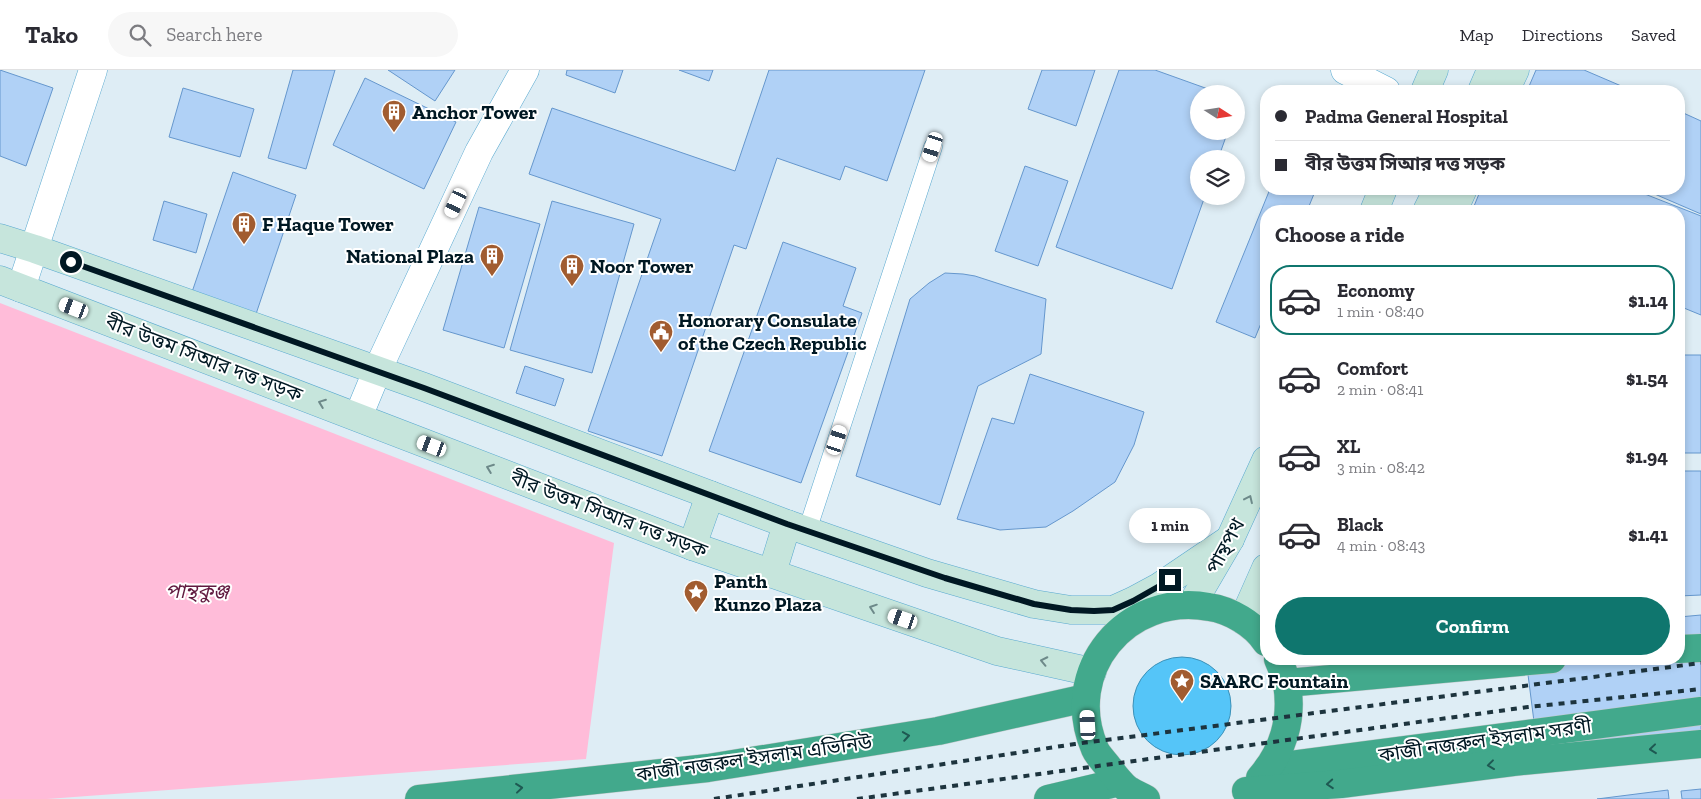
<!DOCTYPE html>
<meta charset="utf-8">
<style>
:root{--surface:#fff;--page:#f7f7f7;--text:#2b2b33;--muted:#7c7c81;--line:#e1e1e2;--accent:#0f766e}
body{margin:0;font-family:"Zilla Slab","Noto Sans Bengali",serif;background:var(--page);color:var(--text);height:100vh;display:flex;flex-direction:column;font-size:19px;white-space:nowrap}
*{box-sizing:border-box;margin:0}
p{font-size:16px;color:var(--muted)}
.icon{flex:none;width:28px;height:28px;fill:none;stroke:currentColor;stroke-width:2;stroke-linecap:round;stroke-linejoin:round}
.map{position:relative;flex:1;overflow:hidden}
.details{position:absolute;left:1260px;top:135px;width:425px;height:460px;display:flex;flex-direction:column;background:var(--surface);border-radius:20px;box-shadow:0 2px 8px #0003}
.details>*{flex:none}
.top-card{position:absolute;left:1260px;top:15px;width:425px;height:110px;border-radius:20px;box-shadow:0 2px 8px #0003;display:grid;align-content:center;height:110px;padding:0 15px;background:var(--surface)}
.needle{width:32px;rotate:102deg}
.controls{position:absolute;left:1190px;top:15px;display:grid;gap:10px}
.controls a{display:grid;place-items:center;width:55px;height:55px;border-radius:50%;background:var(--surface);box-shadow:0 2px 8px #0003;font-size:25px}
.end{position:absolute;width:22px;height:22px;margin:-11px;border:6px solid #001823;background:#fff;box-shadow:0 0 0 2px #fff}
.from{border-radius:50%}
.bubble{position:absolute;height:35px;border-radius:18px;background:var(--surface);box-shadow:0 2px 8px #0003;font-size:16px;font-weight:800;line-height:35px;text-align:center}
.car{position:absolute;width:15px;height:30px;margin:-15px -8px;border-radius:6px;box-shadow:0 0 4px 1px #0007;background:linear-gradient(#fff 24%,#345 0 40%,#fff 0 76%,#345 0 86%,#fff 0)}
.top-card b{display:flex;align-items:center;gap:18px;height:48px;font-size:19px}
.top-card b+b{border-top:1px solid var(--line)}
.top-card i{width:12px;height:12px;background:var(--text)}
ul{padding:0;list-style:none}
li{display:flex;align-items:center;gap:15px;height:70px;margin:0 10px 8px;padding:0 5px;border:2px solid transparent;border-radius:20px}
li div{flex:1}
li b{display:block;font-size:19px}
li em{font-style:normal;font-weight:800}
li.on{border-color:var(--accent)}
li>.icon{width:45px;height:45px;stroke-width:1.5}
h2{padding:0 15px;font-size:22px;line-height:60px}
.action{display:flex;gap:10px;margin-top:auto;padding:10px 15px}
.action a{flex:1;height:58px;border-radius:30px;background:var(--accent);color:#fff;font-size:20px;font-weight:800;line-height:58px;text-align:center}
header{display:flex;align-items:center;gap:30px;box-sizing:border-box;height:70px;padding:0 25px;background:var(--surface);border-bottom:1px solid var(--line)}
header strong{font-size:24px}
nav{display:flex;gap:28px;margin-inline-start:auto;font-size:18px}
.search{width:350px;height:45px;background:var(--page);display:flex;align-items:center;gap:12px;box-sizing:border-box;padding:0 18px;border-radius:28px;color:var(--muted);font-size:19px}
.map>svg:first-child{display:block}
</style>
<header>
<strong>Tako</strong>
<div class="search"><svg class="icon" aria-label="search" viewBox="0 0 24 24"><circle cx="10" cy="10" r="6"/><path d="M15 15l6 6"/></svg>Search here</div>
<nav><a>Map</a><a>Directions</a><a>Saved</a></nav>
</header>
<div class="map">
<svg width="1701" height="729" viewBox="0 0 1701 729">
<rect width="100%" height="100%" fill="#deedf5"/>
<!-- green -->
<polygon fill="#ffbcd9" points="0,233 614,473 586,689 47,729 0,729"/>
<!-- water -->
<circle fill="#55c5f8" stroke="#3c91b8" cx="1182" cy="636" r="49"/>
<!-- building -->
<g fill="#b0d1f6" stroke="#6597cd">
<polygon points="0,0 53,18 26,96 0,86"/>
<polygon points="293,0 335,0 306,99 268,88"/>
<polygon points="388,0 455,0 435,31"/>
<polygon points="567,0 623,0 615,23 566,5"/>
<polygon points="679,0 713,0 709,11"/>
<polygon points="769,0 925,0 887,111 845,96 840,110 777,88 746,179 734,175 662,386 588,361 661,149 529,104 552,38 735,101"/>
<polygon points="1042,0 1095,0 1076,56 1028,39"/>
<polygon points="1119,0 1155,0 1222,24 1199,24 1199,61 1228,61 1218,89 1199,89 1199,126 1205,126 1172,219 1056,177"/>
<polygon points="1536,0 1584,0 1633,21 1527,21"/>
<polygon points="365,8 456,52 424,119 333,75"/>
<polygon points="183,18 254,39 240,87 169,67"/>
<polygon points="1679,41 1701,51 1701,144 1643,119 1679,119"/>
<polygon points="1025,96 1068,111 1038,196 995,181"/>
<polygon points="233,102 296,125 256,244 191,225"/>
<polygon points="1270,119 1316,119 1307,141 1266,141 1266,241 1255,268 1216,252"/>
<polygon points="1481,119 1632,119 1701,146 1701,245 1679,236 1679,141 1472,141"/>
<polygon points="164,131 207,144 196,183 153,170"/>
<polygon points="552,131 634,154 592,303 510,280"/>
<polygon points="479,137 540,154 504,278 443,260"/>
<polygon points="783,172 856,198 843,236 862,243 801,413 709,381"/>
<polygon points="945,203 963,204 975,206 1046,229 1041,284 978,316 940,435 856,406 910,229 929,213"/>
<rect x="1679" y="285" width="22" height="98"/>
<polygon points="525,296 564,309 555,336 516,323"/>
<polygon points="1030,304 1144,342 1134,375 1115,412 1073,441 1046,457 1000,460 957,449 992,348 1014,354"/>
<polygon points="1679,401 1701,401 1701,525 1679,526"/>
<polygon points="1701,545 1701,663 1538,683 1526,589 1679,589 1679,547"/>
<polygon points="1701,719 1701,729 1682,729 1681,721"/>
<polygon points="1668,720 1669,729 1597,729"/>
</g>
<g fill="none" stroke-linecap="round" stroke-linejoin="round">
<defs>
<polyline id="lane" points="807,461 933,77"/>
<g id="street">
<polyline points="1345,0 1386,21"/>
<polyline points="21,218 93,0"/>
<polyline points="358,347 377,301 479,82 525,0"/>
</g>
<g id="secondary">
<polyline points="1425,21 1434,0"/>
<polyline points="1482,21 1491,0"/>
<polyline points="1505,21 1515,0"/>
<polyline points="1374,141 1383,119"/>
<polyline points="1427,141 1438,119"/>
<polyline points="1453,141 1463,119"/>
<polyline points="0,168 35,179 424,317 787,454 927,503 1034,534 1071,540 1113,540 1133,531 1159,517 1230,469"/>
<polyline points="0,210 692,476 997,581 1092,602"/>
<polyline points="692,476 710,425"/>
<polyline points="772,503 787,454"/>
<polyline points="1192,534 1230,469 1266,390"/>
<polyline points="1243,550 1266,498"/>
<polyline points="1357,589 1364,593 1399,599"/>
</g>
<g id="highway">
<polyline points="1679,579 1701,578"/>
<polyline points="1287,613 1552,589"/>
<polyline points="1268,698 1701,641"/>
<path d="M 1260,708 C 1283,682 1293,649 1287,614 C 1286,606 1281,597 1278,589"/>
<polyline points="1246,721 1341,714 1513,692 1701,674"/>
<polyline points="419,729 708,698 938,661 1086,628"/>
<polyline points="1048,729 1120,712"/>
<path d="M 1146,729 C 1141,726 1135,724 1129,720 C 1121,715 1115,706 1109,698 C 1105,692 1098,686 1095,679 C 1061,601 1126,522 1209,537 C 1230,540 1254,554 1266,572"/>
</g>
</defs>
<!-- lane casing -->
<use href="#lane" stroke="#58a9d0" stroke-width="19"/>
<!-- street casing -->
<use href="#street" stroke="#58a9d0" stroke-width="29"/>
<!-- secondary casing -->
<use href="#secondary" stroke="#58a9d0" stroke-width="29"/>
<!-- highway casing -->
<use href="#highway" stroke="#c2c8ca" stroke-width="29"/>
<!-- lane -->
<use href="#lane" stroke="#fff" stroke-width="18"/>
<!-- street -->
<use href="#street" stroke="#fff" stroke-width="28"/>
<!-- secondary -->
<use href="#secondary" stroke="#c6e5dc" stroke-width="28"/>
<!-- highway -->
<use href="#highway" stroke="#42a98c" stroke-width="28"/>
<!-- rail -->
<g stroke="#1d343e" stroke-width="4" stroke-dasharray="6 6" stroke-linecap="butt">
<polyline points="714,729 1075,674 1701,593"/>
<polyline points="857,729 1528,637 1701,619"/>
</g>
</g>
<!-- one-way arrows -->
<defs><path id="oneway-chevron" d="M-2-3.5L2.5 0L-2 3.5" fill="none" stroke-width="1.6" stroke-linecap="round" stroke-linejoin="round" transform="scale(1.25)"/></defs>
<g stroke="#6d8989">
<use href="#oneway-chevron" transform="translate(322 333) rotate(-159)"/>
<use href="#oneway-chevron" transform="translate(490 398) rotate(-159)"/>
<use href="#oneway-chevron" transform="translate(1249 429) rotate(-65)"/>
<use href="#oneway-chevron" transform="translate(873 538) rotate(-161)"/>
<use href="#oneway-chevron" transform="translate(1044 591) rotate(-168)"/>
</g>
<g stroke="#1e5952">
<use href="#oneway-chevron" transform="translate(906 666) rotate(-9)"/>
<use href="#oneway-chevron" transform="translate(1653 679) rotate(174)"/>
<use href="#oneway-chevron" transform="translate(1491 695) rotate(173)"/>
<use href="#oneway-chevron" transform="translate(1330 714) rotate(176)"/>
<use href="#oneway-chevron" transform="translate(519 718) rotate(-6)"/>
</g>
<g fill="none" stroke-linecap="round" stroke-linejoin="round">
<!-- route -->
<polyline stroke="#001823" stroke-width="6" points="71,192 424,318 787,454 945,508 1034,534 1071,540 1094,541 1113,540 1133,531 1170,510"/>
</g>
<!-- icons -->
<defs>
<symbol id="building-pin" viewBox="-11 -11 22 30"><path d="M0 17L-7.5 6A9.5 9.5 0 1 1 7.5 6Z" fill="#a15c30" stroke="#fff"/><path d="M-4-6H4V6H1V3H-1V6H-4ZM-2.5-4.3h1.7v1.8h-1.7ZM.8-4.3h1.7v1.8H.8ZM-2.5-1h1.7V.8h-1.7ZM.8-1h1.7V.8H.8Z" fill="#fff"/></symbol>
<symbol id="civic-pin" viewBox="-11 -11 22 30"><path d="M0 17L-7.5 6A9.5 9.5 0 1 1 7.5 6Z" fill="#a15c30" stroke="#fff"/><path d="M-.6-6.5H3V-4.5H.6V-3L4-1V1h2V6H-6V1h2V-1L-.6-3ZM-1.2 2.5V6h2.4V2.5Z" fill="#fff"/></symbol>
<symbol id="sight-pin" viewBox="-11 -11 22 30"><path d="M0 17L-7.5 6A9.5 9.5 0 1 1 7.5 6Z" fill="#a15c30" stroke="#fff"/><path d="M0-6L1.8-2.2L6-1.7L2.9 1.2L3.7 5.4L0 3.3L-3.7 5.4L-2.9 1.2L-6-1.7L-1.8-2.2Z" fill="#fff"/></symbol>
</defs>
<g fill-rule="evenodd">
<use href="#building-pin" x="380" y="28" width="28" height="38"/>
<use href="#building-pin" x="230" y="140" width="28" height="38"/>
<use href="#building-pin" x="478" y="172" width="28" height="38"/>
<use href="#building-pin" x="558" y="182" width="28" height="38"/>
<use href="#civic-pin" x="647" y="248" width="28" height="38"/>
<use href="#sight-pin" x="682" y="508" width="28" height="38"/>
<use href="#sight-pin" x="1168" y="597" width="28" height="38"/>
</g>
<g text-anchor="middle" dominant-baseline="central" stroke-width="4" stroke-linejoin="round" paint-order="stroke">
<!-- poi labels -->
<g font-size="20" font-weight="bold" fill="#001823" stroke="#fff" text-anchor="start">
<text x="412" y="42">Anchor Tower</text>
<text x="262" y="154">F Haque Tower</text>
<text x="474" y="186" text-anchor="end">National Plaza</text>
<text x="590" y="196">Noor Tower</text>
<text x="678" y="250">Honorary Consulate<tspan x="678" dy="23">of the Czech Republic</tspan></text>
<text x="714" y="511">Panth<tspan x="714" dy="23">Kunzo Plaza</tspan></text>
<text x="1200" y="611">SAARC Fountain</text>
</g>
<!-- street labels -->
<g font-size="20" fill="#001823" stroke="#fff">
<text transform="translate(204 288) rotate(21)">বীর উত্তম সিআর দত্ত সড়ক</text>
<text transform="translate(609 444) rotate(21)">বীর উত্তম সিআর দত্ত সড়ক</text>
<text transform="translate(1225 476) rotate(-62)">পান্থপথ</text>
<text transform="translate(1485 670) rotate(-8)">কাজী নজরুল ইসলাম সরণী</text>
<text transform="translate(754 688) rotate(-8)">কাজী নজরুল ইসলাম এভিনিউ</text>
</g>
<!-- park labels -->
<g font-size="20" font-style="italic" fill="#611a40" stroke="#fff">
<text x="197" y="521">পান্থকুঞ্জ</text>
</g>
</g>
</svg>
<div class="controls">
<a><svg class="needle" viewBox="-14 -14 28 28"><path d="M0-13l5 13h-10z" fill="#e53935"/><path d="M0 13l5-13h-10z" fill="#7c7c81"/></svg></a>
<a><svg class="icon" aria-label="layers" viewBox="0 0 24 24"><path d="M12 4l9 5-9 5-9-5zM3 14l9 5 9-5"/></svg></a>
</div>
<i class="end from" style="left:71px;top:192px"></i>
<i class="end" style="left:1170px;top:510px"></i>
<div class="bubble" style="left:1129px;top:438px;width:82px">1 min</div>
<i class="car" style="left:933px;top:77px;rotate:198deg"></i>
<i class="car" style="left:456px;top:133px;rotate:205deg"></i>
<i class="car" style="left:74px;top:238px;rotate:291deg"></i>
<i class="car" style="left:837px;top:370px;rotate:18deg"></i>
<i class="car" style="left:432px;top:376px;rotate:291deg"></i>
<i class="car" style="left:903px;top:549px;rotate:289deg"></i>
<i class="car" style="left:1088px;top:655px;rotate:357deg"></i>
<div class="top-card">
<b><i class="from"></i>Padma General Hospital</b>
<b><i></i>বীর উত্তম সিআর দত্ত সড়ক</b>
</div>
<section class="details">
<h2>Choose a ride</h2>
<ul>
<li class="on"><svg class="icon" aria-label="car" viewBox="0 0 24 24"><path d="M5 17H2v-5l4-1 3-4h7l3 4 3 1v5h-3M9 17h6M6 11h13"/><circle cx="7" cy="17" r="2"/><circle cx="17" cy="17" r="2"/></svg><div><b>Economy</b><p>1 min · 08:40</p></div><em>$1.14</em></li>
<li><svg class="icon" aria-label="car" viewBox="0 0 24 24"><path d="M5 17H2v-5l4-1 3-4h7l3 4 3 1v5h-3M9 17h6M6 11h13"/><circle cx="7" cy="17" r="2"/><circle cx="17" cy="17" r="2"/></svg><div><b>Comfort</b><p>2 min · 08:41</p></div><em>$1.54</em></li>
<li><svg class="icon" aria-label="car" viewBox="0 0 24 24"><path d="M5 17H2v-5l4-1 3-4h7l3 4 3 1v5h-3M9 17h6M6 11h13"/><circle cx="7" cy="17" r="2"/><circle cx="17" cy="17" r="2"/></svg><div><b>XL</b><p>3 min · 08:42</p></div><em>$1.94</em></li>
<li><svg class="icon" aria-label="car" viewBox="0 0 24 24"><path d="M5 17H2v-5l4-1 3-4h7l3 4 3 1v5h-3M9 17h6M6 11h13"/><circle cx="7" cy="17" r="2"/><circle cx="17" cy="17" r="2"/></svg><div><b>Black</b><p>4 min · 08:43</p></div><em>$1.41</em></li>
</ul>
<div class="action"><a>Confirm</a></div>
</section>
</div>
